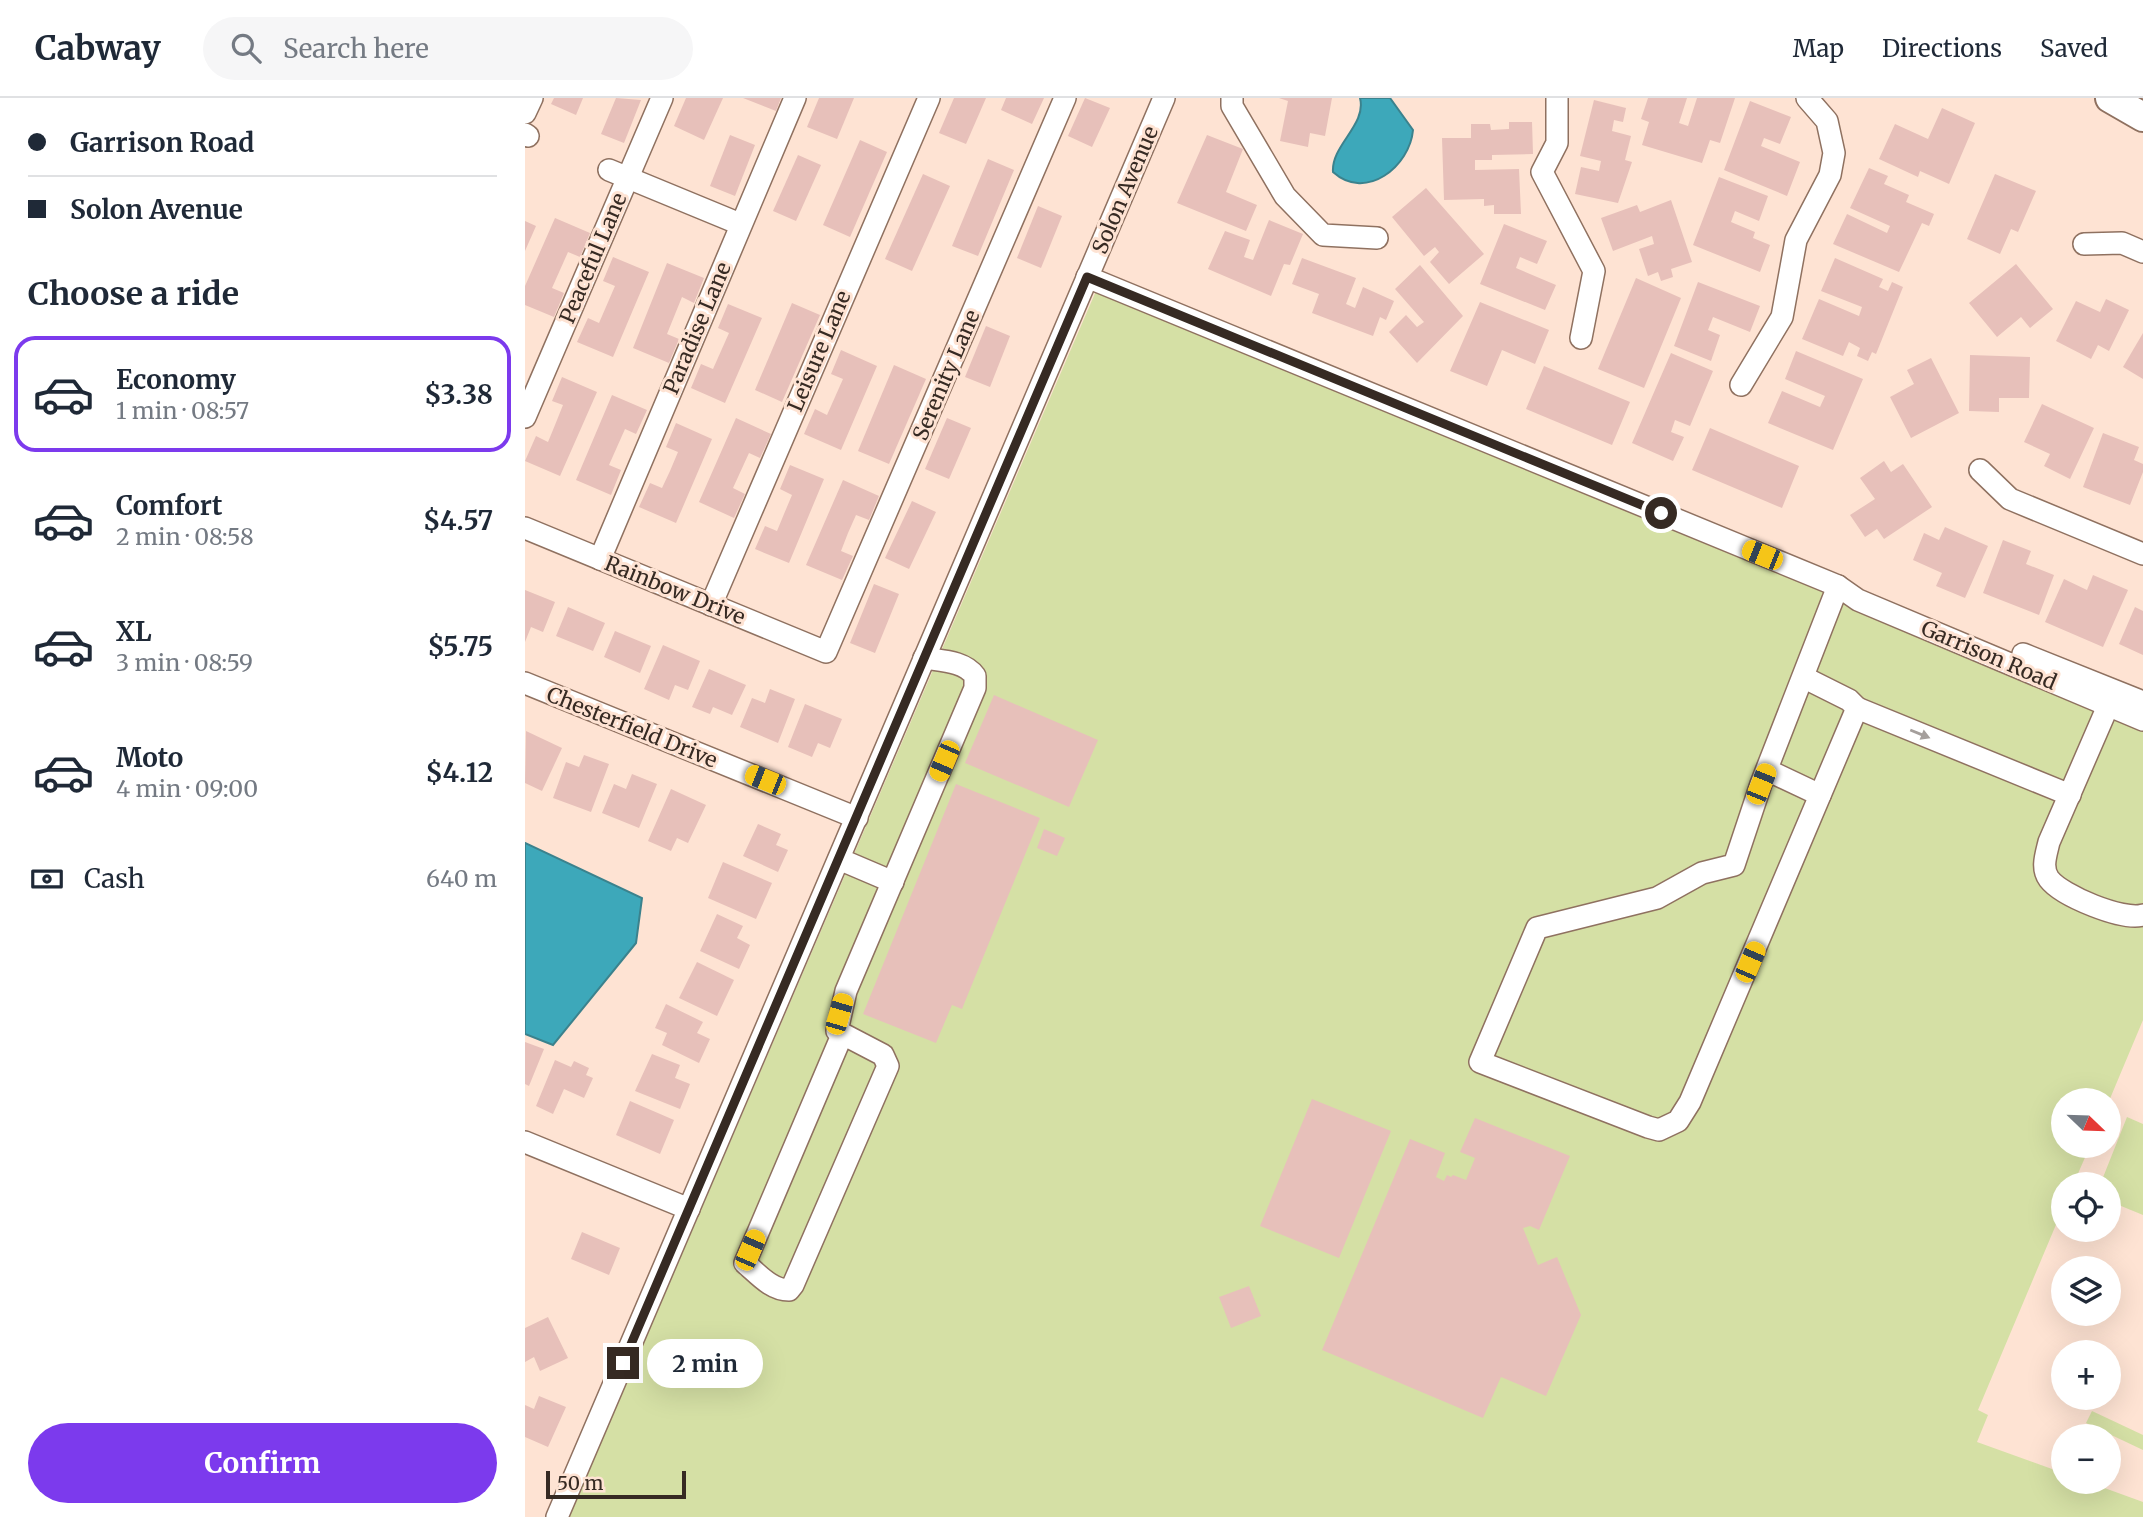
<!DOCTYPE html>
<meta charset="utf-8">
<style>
:root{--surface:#fff;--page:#f6f6f7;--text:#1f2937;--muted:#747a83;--line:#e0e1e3;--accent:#7c3aed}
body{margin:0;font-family:Merriweather,serif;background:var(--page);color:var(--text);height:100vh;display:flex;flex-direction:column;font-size:26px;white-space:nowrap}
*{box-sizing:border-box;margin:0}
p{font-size:23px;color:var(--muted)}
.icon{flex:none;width:38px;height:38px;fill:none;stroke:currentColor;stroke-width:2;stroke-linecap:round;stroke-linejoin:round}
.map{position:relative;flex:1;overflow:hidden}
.details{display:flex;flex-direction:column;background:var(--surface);width:525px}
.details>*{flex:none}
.guide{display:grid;align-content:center;height:154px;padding:0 28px;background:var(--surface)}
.needle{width:46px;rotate:113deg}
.controls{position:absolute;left:1526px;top:990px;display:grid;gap:14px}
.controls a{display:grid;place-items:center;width:70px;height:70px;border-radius:50%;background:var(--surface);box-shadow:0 7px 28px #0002;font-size:35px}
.scale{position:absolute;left:21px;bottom:18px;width:140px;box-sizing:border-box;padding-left:7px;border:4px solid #362a23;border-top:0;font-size:19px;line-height:24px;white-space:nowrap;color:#362a23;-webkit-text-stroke:5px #fee3d3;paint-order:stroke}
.end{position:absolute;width:32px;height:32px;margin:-16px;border:9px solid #362a23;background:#fff;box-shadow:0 0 0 4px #fff}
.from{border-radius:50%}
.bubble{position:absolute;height:49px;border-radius:24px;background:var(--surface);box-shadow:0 7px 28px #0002;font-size:23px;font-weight:700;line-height:49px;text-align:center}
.car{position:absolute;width:21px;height:42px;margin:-21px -10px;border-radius:9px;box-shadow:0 0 5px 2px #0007;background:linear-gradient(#f5c518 24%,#345 0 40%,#f5c518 0 76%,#345 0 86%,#f5c518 0)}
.guide b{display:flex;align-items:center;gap:24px;height:66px;font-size:26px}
.guide b+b{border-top:2px solid var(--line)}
.guide i{width:18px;height:18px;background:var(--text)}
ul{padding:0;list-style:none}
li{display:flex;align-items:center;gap:21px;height:116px;margin:0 14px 10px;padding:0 14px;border:4px solid transparent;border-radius:21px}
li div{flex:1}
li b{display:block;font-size:26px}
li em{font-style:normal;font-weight:700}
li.active{border-color:var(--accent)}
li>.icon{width:63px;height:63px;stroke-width:1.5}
h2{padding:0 28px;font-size:32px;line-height:84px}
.pay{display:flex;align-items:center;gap:18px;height:77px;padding:0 28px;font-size:26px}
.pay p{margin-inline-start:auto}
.primary-button{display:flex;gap:14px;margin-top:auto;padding:14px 28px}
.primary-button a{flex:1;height:80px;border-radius:42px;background:var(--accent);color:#fff;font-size:28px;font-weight:700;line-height:80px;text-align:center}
header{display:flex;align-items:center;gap:42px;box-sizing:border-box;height:98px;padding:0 35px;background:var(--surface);border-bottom:2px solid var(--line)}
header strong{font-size:33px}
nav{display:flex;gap:38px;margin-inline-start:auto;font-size:24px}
.search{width:490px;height:63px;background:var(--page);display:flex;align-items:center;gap:18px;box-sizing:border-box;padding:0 24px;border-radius:38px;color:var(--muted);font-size:26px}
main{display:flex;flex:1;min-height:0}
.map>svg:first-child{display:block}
</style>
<header>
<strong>Cabway</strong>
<div class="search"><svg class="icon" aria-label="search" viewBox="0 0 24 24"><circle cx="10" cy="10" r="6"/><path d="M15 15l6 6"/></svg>Search here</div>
<nav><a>Map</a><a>Directions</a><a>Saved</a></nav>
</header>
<main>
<section class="details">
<div class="guide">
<b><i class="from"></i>Garrison Road</b>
<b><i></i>Solon Avenue</b>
</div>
<h2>Choose a ride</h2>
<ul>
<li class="active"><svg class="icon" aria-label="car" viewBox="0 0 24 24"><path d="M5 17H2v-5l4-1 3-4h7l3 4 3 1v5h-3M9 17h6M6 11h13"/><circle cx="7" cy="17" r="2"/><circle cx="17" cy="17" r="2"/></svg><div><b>Economy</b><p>1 min · 08:57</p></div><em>$3.38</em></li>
<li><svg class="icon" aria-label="car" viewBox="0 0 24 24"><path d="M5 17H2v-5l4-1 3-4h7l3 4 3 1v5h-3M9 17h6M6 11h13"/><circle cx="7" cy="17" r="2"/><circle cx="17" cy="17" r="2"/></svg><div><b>Comfort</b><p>2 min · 08:58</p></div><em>$4.57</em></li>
<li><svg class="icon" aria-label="car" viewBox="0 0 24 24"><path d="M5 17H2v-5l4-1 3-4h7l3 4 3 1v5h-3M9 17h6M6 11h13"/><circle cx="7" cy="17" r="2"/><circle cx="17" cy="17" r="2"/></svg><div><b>XL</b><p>3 min · 08:59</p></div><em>$5.75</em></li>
<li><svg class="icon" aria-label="car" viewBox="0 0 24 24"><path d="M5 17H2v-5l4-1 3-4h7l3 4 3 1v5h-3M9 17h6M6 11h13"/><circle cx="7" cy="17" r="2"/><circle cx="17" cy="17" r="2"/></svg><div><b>Moto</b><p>4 min · 09:00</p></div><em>$4.12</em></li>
</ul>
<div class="pay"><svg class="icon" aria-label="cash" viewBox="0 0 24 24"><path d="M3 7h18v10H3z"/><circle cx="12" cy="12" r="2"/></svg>Cash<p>640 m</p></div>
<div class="primary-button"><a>Confirm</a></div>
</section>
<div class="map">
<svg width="1618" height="1419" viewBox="0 0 1618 1419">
<rect width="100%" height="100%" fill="#fee3d3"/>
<!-- green -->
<g fill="#d5e0a5">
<polygon points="571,193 1302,494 1618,633 1618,922 1584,1003 1538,1003 1538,1048 1565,1048 1548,1087 1538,1087 1538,1110 1453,1312 1463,1317 1452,1344 1538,1375 1538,1384 1563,1384 1618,1404 1618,1419 44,1419"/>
<polygon points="1602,1019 1618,1026 1618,1117 1584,1103 1584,1087 1575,1087"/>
<polygon points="1567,1313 1618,1337 1618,1352 1561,1325"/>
</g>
<!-- water -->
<g fill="#3da8ba" stroke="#3b828d" stroke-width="2">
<path d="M 835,0 L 865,0 L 888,32 C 885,68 841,104 808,74 C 806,47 842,27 835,0 Z"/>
<polygon points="0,745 117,800 111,845 28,947 0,936"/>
</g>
<!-- building -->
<g fill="#e7c0ba">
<polygon points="29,0 58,0 51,17 26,6"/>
<polygon points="91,0 116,2 99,45 76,36"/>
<polygon points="161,0 198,0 179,42 149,28"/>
<polygon points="218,0 256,0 251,13"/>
<polygon points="294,0 329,0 312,41 282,29"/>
<polygon points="429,0 461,0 441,46 414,35"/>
<polygon points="481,0 519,0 507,26 476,12"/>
<polygon points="560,0 585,10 567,49 543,38"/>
<polygon points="754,0 807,0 800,38 785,35 783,49 755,43 763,3"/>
<polygon points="1123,0 1162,0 1154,25 1163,28 1172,0 1210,0 1195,45 1185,42 1177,65 1117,47 1124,24 1116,21"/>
<polygon points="1069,2 1101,10 1098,24 1089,22 1087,33 1106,38 1100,62 1107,64 1093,105 1050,96 1056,69 1074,73 1076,63 1055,58"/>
<polygon points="1225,3 1266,19 1255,46 1239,40 1236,48 1275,64 1262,98 1199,72"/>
<polygon points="1417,10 1450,25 1424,86 1395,73 1393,79 1354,61 1370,26 1403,41"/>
<polygon points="984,24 1007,24 1008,56 967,57 967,62 950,62 950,72 994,71 996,116 969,116 969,107 959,108 959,101 919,102 917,40 946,40 946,26 965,26 966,32 984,31"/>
<polygon points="205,37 230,47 210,98 185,88"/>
<polygon points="682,37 718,51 701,94 732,107 721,133 652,105"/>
<polygon points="335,42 362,54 325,139 298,127"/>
<polygon points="273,57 296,67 271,123 248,113"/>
<polygon points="463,61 489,72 453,158 427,148"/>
<polygon points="1344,70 1363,78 1359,86 1384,97 1381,104 1409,116 1404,128 1397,125 1374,174 1308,146 1322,116 1362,135 1365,128 1325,110"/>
<polygon points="398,76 425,88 387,173 360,161"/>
<polygon points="1470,76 1511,93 1493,134 1486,131 1475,156 1442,141"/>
<polygon points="1194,79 1243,98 1234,123 1210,113 1206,124 1230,134 1228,140 1245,147 1235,174 1168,147"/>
<polygon points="901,90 959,156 924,186 905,164 914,154 910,149 899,158 867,119"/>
<polygon points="1146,102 1167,164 1146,171 1148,179 1136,183 1133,174 1123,178 1114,151 1129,146 1127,138 1088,153 1076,120 1112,107 1115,114"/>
<polygon points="513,108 537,118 516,170 492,160"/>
<polygon points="30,120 65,135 55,159 43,154 27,190 39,195 29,219 0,207 0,188"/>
<polygon points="744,122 778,136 765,167 759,166 746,198 683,171 700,133 725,142 719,159 728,162"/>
<polygon points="0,123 11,128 0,153"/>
<polygon points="979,126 1022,143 1012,166 995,159 991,170 1031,187 1020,212 955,186"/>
<polygon points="88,159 124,174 88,259 52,244 63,220 74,225 90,188 78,183"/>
<polygon points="777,160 831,180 821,206 830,210 838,189 869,203 861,222 855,219 848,238 787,215 794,196 767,186"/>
<polygon points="1310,160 1358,181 1354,189 1363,193 1367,184 1378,189 1351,256 1347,254 1343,263 1332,258 1335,250 1324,244 1318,258 1277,241 1294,201 1334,218 1337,209 1296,193"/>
<polygon points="142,165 179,180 169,205 157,199 142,236 154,241 144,265 108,250"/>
<polygon points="1491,166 1528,211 1505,230 1496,219 1472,239 1444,205"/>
<polygon points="895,167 938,218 892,265 864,234 881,217 892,229 899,224 870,191"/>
<polygon points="1111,180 1156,200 1119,290 1073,271"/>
<polygon points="1173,184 1235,208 1225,234 1188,219 1183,232 1195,237 1186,263 1149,248"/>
<polygon points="1581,201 1604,212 1584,253 1573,247 1566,261 1531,243 1551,203 1575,214"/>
<polygon points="955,204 1024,232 1010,266 977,252 962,288 925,273"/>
<polygon points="267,205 295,217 257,304 230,292"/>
<polygon points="203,206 237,220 200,305 166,290 176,266 188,271 204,235 193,230"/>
<polygon points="461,228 485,238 465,289 440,279"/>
<polygon points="1618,235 1618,281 1598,269"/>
<polygon points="316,252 352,268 316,352 279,336 290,311 302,317 318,281 306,276"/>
<polygon points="1271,253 1338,281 1308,352 1243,325 1257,293 1295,309 1300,298 1260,281"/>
<polygon points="1146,255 1188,273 1165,328 1150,322 1146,334 1159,339 1148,363 1107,345"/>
<polygon points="1445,257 1505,259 1504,300 1474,300 1474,314 1444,313"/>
<polygon points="1406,260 1434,315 1386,340 1365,299 1389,286 1382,272"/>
<polygon points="369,267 401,281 364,366 333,353"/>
<polygon points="1019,268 1105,304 1087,347 1001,311"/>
<polygon points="37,279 72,294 35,378 0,363 11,338 23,344 30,327 38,307 27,303"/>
<polygon points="87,297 122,312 111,336 100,331 84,367 96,372 86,397 51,382"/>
<polygon points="1517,306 1569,330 1545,381 1519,368 1525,356 1499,344"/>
<polygon points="211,320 246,336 235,360 224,355 208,390 220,396 209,420 174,404"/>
<polygon points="422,320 446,330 424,381 400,371"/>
<polygon points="151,325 187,341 151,425 114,409 125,385 137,390 145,373 153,354 141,349"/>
<polygon points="1185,330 1274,368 1257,410 1167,372"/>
<polygon points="1578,335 1614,349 1609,362 1618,366 1618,374 1605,407 1558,389"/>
<polygon points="1359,363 1366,374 1378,366 1407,409 1359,441 1352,431 1340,439 1325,417 1350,401 1335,380"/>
<polygon points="265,367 299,381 264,465 230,451 240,428 252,433 259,416 267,397 255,391"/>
<polygon points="318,382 354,398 344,422 331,417 323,435 316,453 328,458 317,482 281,467"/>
<polygon points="387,403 411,414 384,471 360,460"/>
<polygon points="1420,429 1463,448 1440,500 1411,488 1417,475 1388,462 1399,435 1414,442"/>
<polygon points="1478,442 1506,453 1501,466 1529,477 1514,517 1458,495"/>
<polygon points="1568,477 1603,492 1578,549 1520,524 1539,481 1562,492"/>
<polygon points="349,486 374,496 350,555 325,545"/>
<polygon points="0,492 30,504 18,534 6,529 0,544"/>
<polygon points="43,509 80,525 68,553 31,538"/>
<polygon points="1610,509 1618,513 1618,557 1594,546"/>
<polygon points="90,533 126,548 115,575 79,559"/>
<polygon points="138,547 175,563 163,592 150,587 144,602 119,591"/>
<polygon points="184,571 221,587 207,617 188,609 185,616 167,609"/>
<polygon points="245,591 270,601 253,645 215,629 227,600 240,605"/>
<polygon points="469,597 573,642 544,709 440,665"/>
<polygon points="280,606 317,621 305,650 293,645 287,659 263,649"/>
<polygon points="1,633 37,650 17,693 0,685"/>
<polygon points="59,657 84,666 66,714 28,700 41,664 54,669"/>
<polygon points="107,676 132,686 114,730 77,715 89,686 101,691"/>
<polygon points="431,686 515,720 437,911 427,907 411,945 338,916"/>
<polygon points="146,691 181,707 163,745 152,740 146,753 123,743"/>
<polygon points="233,726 256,736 251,747 263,752 253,774 218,758"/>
<polygon points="519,731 540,740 532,758 512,750"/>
<polygon points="198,764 247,785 231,821 183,800"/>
<polygon points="192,816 218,828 212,840 225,847 214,871 175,853"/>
<polygon points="172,864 209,882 192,918 154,900"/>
<polygon points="141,906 178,924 172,935 185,941 174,965 137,947 142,935 130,930"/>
<polygon points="0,944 19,951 4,988 0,986"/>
<polygon points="127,956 155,967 150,980 165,986 155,1011 110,993"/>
<polygon points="30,962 46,969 49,963 64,970 61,977 68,980 59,1000 39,991 28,1016 11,1008"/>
<polygon points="787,1001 866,1033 814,1160 735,1128"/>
<polygon points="105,1003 149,1022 135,1056 91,1037"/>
<polygon points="950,1020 1045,1058 1014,1132 1005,1128 998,1130 1013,1167 1032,1159 1056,1217 1021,1298 976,1279 958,1320 797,1252 885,1041 920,1055 911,1079 919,1083 922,1077 926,1079 928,1077 941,1082 950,1060 935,1054"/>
<polygon points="57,1134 95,1150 84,1177 46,1161"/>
<polygon points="724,1188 736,1218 706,1230 694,1199"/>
<polygon points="23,1219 43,1260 15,1273 9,1259 0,1264 0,1230"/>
<polygon points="14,1298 41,1309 23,1349 0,1339 0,1307 9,1311"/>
</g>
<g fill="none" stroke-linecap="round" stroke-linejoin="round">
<defs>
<g id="minor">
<polyline points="707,0 707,8 760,98 798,137 852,140"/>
<polyline points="1032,0 1032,45 1017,74 1069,173 1056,240"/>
<polyline points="0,15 7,0"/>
<polyline points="0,36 3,38"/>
<polyline points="84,72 215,126"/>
<polyline points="1559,146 1597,145 1618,154"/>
<polyline points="562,179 1313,488 1333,502 1618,622"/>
<polyline points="1216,287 1257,219 1271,142 1305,77 1309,55 1302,23 1282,0"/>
<polyline points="0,319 137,0"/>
<polyline points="1455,372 1485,401 1618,456"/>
<polyline points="0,430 301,554 540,0"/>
<polyline points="75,461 270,0"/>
<polyline points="186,507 404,0"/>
<polyline points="1498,556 1618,604"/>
<polyline points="1278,579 1324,602 1332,610 1165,1004 1153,1023 1134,1032 1123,1029 955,964 1012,830 1132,800 1177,775 1209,767 1236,686 1313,488"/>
<polyline points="0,585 332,720"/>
<path d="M 1583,608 L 1524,744 C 1521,757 1516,770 1524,781 C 1537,798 1598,823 1618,817"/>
<polyline points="1332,610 1545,697"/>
<polyline points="1242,672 1295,697"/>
<polyline points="314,761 368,784"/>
<path d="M 317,937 L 220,1165 C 233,1176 246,1192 264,1192 L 268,1187 L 363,968 L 358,957 L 312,933 L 321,893 L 450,590 L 450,578 C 439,563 417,563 399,560"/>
<polyline points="0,1044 164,1111"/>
<polyline points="32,1419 639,0"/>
</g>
<polyline id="major" points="1585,0 1618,19"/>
</defs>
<!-- minor casing -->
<use href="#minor" stroke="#8f7160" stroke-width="24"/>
<!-- major casing -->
<use href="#major" stroke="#8f7160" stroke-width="32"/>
<!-- minor -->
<use href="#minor" stroke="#fff" stroke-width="21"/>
<!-- major -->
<use href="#major" stroke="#fff" stroke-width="28"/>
</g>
<!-- one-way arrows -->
<defs><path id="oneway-solid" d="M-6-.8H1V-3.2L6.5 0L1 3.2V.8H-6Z" transform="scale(1.75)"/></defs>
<use fill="#a59f9c" href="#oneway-solid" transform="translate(1395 636) rotate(22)"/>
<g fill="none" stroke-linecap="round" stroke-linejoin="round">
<!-- route -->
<polyline stroke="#362a23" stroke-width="9" points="98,1265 562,179 1136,415"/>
</g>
<g text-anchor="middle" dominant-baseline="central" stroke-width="6" stroke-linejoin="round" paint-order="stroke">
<!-- street labels -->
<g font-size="21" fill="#362a23" stroke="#fee3d3">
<text transform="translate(600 92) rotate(-67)">Solon Avenue</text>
<text transform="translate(68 160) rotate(-67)">Peaceful Lane</text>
<text transform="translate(172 230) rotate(-67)">Paradise Lane</text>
<text transform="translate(294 253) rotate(-67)">Leisure Lane</text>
<text transform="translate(421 277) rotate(-67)">Serenity Lane</text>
<text transform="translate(150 492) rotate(22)">Rainbow Drive</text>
<text transform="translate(1464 557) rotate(23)">Garrison Road</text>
<text transform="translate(107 629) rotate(22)">Chesterfield Drive</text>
</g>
</g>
</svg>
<div class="controls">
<a><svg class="needle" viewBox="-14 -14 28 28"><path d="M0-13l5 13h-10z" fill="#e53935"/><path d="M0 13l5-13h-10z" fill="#747a83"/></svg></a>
<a><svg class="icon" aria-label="locate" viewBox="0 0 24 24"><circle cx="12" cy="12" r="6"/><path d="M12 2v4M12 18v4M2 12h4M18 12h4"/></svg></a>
<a><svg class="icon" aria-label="layers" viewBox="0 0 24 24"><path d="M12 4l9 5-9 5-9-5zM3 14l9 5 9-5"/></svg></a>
<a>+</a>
<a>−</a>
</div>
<div class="scale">50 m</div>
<i class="end from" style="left:1136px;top:415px"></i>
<i class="end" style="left:98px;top:1265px"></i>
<div class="bubble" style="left:122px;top:1241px;width:116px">2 min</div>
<i class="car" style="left:1237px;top:457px;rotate:292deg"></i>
<i class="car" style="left:419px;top:663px;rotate:203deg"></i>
<i class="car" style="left:240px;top:682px;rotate:292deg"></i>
<i class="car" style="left:1236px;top:686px;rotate:22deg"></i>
<i class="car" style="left:1225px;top:864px;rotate:23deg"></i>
<i class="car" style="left:314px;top:916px;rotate:16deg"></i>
<i class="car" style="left:225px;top:1152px;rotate:23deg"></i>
</div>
</main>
